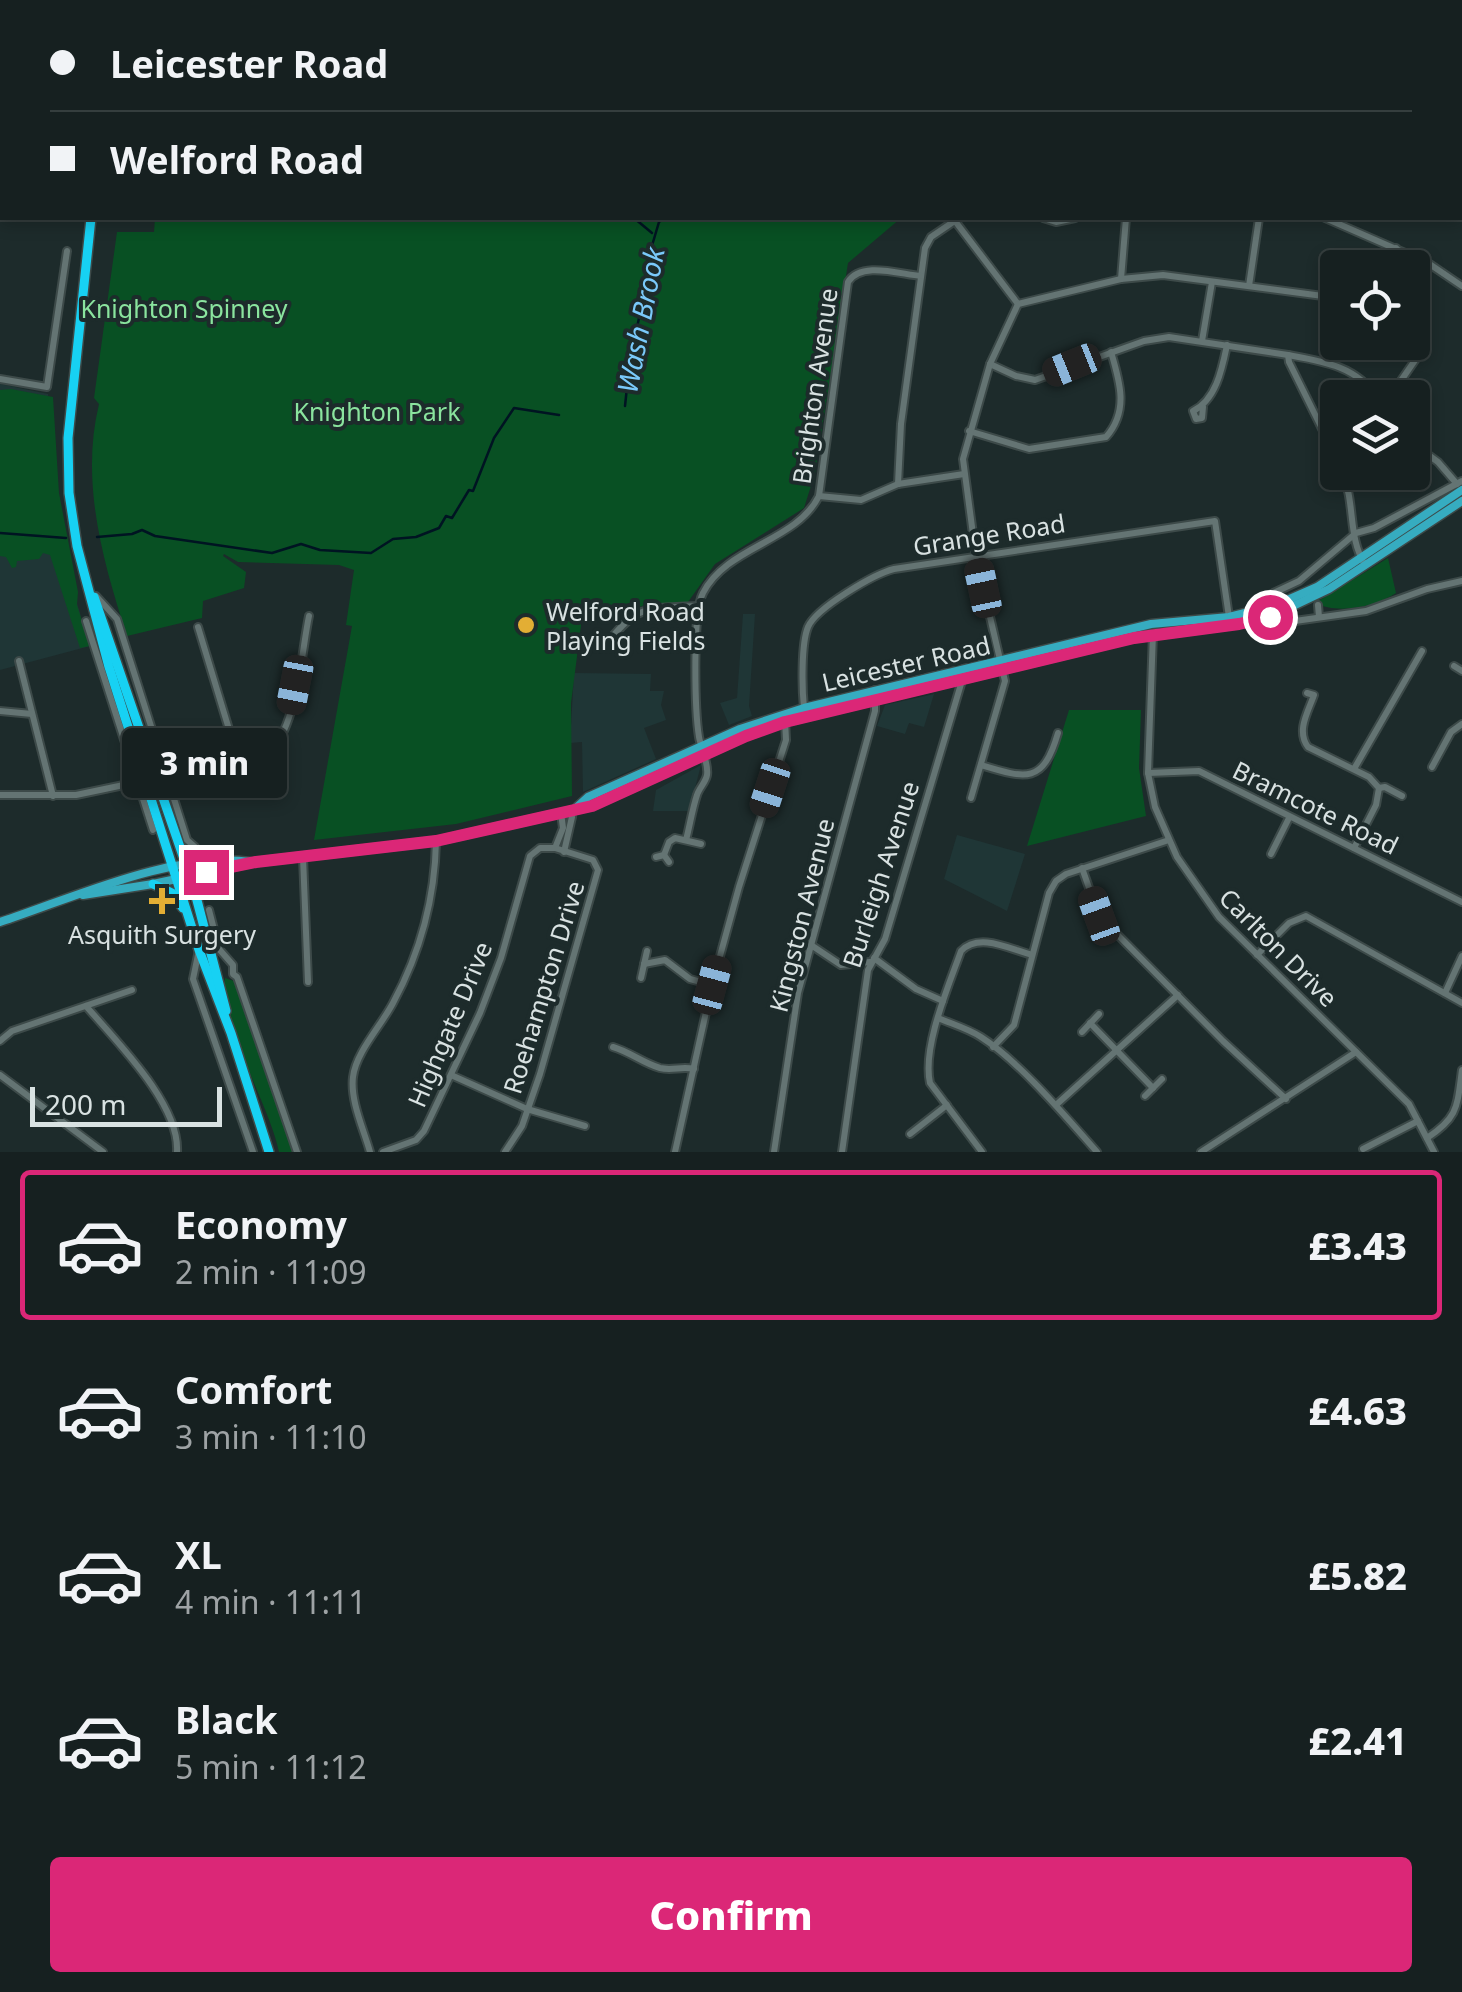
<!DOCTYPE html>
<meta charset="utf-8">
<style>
:root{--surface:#162020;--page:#232d2d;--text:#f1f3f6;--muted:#9ea3a5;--line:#353e3e;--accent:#db2777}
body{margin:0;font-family:"Noto Sans",sans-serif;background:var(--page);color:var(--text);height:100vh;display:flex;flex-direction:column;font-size:38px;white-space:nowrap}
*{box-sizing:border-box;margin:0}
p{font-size:32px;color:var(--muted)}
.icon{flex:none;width:55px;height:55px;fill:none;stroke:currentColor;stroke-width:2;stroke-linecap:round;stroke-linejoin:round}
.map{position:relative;height:1152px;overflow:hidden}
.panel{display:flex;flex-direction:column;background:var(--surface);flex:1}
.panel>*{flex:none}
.hud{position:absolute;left:0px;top:0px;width:1462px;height:220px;box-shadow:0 5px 15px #0003,0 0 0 2px var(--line);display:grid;align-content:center;height:220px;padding:0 50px;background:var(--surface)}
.fabs{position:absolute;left:1320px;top:250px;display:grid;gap:20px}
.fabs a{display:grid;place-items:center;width:110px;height:110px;border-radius:10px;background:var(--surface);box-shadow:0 5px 15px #0003,0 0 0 2px var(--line);font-size:50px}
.scale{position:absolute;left:30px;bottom:25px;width:192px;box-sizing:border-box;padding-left:10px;border:5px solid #d9e2e2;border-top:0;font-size:28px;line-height:35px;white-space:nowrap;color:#d9e2e2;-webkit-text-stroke:8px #1d2b2b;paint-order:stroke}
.end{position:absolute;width:45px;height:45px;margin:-22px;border:12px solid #db2777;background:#fff;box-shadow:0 0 0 5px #fff}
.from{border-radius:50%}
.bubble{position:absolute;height:70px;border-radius:10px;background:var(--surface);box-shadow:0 5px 15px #0003,0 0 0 2px var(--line);font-size:32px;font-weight:800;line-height:70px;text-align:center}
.car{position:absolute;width:30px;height:60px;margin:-30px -15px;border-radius:12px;box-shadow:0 0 8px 2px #0007;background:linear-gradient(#222 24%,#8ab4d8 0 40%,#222 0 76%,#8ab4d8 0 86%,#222 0)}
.hud b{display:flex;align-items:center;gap:35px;height:95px;font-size:38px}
.hud b+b{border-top:2px solid var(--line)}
.hud i{width:25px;height:25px;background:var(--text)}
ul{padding:18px 0 0;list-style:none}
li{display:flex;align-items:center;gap:30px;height:150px;margin:0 20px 15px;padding:0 30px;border:5px solid transparent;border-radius:10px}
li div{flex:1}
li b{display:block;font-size:38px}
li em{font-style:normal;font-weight:800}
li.selected{border-color:var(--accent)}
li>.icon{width:90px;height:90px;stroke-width:1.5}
.action{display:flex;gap:20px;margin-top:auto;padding:20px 50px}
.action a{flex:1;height:115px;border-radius:10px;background:var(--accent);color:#fff;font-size:40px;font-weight:800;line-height:115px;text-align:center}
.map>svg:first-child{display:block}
</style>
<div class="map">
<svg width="1462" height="1152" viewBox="0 0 1462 1152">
<rect width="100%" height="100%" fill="#1d2b2b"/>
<!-- built -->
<g fill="#1f3636">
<polygon points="0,384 48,394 57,511 75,597 90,646 0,670"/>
<polygon points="743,614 755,614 749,706 752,716 729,725 720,703 737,698"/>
<polygon points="574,673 651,674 650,691 664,691 661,705 666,720 644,728 656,759 583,792 582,742 570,743"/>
<polygon points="934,694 924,727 909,723 905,734 877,726 885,705"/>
<polygon points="701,765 689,811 653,811 656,790"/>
<polygon points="957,835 1025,854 1007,911 944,879"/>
</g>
<!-- green -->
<g fill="#085023">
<polygon points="352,0 949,0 953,2 351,2"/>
<path d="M 155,218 L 901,218 L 848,263 L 815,473 L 804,508 L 715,564 L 688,602 L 645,605 L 628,611 L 583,610 L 571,703 L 572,796 L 456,824 L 314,840 L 352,626 L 346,625 L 354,570 L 339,565 L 238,562 L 224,554 L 223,556 L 246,572 L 244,588 L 203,601 L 202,618 L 127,636 C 103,562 80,482 99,404 L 94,398 L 117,232 L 154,232 Z"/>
<polygon points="11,389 53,397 59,493 78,592 77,605 90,646 80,648 50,555 43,553 39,559 17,561 16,567 12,568 6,557 0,556 0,390"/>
<path d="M 1388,558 L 1396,593 C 1373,608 1337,614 1315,603 Z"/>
<polygon points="1069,710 1141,710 1139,768 1146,816 1027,846"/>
<path d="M 225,978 L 234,981 L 293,1152 L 279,1152 C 269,1103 219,1024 225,978 Z"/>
</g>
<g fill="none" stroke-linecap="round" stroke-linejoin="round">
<!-- stream -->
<g stroke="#001422" stroke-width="2.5">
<polyline points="732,2 733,0"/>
<polyline points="634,218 652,233"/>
<polyline points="651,249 659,222 665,218"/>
<polyline points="625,406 630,359 645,291"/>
<polyline points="0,533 66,538"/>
<polyline points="97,537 132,534 142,530 155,536 272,553 301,544 320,550 371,553 393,539 416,537 439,528 446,516 452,518 469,490 473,491 494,438 514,408 559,415"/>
</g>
<defs>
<g id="minor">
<polyline points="2,0 3,2"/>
<polyline points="83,0 83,2"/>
<polyline points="104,0 104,2"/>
<polyline points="197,0 197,2"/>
<polyline points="236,0 245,2"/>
<polyline points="1349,0 1353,0"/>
<polyline points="1292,2 1294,0"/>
<polyline points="1417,2 1418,0"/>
<polyline points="1460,26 1462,27"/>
<polyline points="1460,113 1462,114"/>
<polyline points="0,171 2,171"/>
<polyline points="1043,218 1056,222 1075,218"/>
<polyline points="1325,218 1428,263 1462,286"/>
<polyline points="955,221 1018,304"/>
<polyline points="1387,268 1396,248"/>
<polyline points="1121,279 1126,218"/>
<polyline points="1249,286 1259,218"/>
<polyline points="1018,304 1121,279 1163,275 1338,298"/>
<polyline points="1202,341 1212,282"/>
<path d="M 1288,355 C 1322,361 1357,366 1377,398"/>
<polyline points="990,364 1016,376 1035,380 1144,341 1169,337 1288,355 1289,362 1338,461"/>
<polyline points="0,379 47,387 67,251"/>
<polyline points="1389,398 1420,353 1421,342 1412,333"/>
<path d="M 1203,407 L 1202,418 L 1196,419 L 1193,411 C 1216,400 1222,369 1227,345"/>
<path d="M 969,431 L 1029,449 L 1106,437 C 1129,411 1120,382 1111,352"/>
<polyline points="1412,443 1438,462 1457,484"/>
<path d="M 1342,472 C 1356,504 1347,535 1365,565"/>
<polyline points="898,484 901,424 925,248 931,237 959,218"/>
<polyline points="819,496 861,500 898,484 964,474"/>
<polyline points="96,596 117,619 187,840 195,847"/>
<polyline points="1265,597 1299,581 1356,533 1374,528 1462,481"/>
<polyline points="1318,605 1319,617"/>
<polyline points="86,621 153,830"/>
<polyline points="1295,621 1366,611 1427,589 1462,581"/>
<polyline points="198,627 238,759"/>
<polyline points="1153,633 1148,773 1155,807 1177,857 1219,917 1409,1104 1434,1152"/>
<path d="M 603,648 C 638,604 643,609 697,606"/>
<polyline points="19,661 53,796"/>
<polyline points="1454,666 1462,671"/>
<path d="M 1307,693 L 1314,695 C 1308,712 1296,731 1308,747 L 1369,777 L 1379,788 L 1376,805 L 1354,848"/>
<path d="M 804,708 C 802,689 801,644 808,627 C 816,608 874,574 894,569 L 1215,521 L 1229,617"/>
<polyline points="0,711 32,714"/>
<path d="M 981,765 C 1027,779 1043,784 1058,733"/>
<polyline points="1432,767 1451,732 1462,724"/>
<polyline points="1354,769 1422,651"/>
<polyline points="1148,773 1199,771 1462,902"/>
<path d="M 157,778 L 199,766 L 266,755 C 297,732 301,654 309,616"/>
<polyline points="1379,788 1385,787 1402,796"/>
<polyline points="0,795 76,795 138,782"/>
<polyline points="971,798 1005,681 976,557 963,459 990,364 1018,304"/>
<path d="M 686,840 C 690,825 692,810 697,795 C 699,788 706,782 707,775 C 709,764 701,748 699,737 C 695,712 692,613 703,593 C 727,546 796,542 819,496 L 848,282 C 861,261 899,274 921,276"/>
<polyline points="555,848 563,828 561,813"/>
<polyline points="564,852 572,817 571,811"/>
<polyline points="1271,854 1289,818"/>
<polyline points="664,855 669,842 675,838 701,844"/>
<polyline points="303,857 308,982"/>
<polyline points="656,857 664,855 669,862"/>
<polyline points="1082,868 1099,916 1223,1041 1286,1099"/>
<polyline points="209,910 219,949 233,965 233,974 237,977 297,1152"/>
<polyline points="811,945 841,965 870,962"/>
<polyline points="199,950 193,979 253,1152"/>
<polyline points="1257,955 1289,923 1306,916 1462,1003"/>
<polyline points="874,958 916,989 943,1001"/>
<polyline points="644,964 665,960 690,979 712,985"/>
<polyline points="641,978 647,951"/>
<polyline points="1445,993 1462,956"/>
<path d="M 86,1006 C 116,1041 180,1104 177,1152"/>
<path d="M 938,1018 C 952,1024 969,1029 981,1037 C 1020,1062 1066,1117 1097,1152"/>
<polyline points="1090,1023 1153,1088"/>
<polyline points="1082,1032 1099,1014"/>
<polyline points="0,1041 12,1031 132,990"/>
<path d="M 613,1047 C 630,1052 643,1063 660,1068 C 672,1071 682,1066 694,1069"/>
<polyline points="993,1047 1014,1025 1049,893 1056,881 1066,874 1169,840"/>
<polyline points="0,1075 103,1152"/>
<polyline points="451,1075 527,1109 585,1126"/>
<polyline points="1145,1096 1162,1079"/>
<polyline points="1056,1105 1178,995"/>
<polyline points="910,1134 947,1105"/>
<path d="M 1427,1138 C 1459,1117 1457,1106 1462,1070"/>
<polyline points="1363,1149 1418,1121"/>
<path d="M 370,1152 C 364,1130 350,1101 353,1077 C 356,1052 381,1026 393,1003 C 420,953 435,898 436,841"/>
<polyline points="383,1152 416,1140 424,1131 480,1013 501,958 530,856 540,848 555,848 593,860 598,870 540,1074 522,1126 505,1152"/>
<polyline points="675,1152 712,985 739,887 786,740 785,720"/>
<polyline points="774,1152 798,993 875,711 875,690"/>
<polyline points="842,1152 868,970 885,939 961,684 958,672"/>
<path d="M 982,1152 L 930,1083 C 922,1047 949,985 961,951 C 979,932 1010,949 1032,955"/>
<polyline points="1201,1152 1356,1052"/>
</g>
<g id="major">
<polyline points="577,807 588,797 740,729 804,708 1151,624 1229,617 1276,605 1317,587 1462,490"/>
<polyline points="83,895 153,884 256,862 436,841 592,806 746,736 785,722 1134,638 1239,624 1270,617 1329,589 1462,501"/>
<path d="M 0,922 C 76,897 171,852 250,862"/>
</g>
<g id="highway">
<polyline points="94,0 94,2"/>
<polyline points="91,218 68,438 69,493 77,546 109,667 199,950 231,1033 269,1152"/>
<polyline points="94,597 193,885 226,1011"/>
<polyline points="153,884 172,893 183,908"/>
</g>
</defs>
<!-- minor casing -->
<use href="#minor" stroke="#3d4a49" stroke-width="10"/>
<!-- major casing -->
<use href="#major" stroke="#3d4a49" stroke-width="11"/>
<!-- highway casing -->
<use href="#highway" stroke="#3d4a49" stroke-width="12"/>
<!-- minor -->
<use href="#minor" stroke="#647473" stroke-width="6"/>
<!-- major -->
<use href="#major" stroke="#36acc0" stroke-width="8"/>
<!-- highway -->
<use href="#highway" stroke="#17d1f3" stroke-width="9"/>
</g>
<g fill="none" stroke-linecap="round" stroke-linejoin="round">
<!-- route -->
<polyline stroke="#db2777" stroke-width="12" points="206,872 256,862 436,841 592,806 746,736 785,722 1134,638 1239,624 1270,617"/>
</g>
<!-- markers -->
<g fill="#e3ae34" stroke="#1d2b2b" stroke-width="4">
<circle cx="526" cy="625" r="10"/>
<path d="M157 886h10v10h10v10h-10v10h-10v-10h-10v-10h10z"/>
</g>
<g text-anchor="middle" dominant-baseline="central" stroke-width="8" stroke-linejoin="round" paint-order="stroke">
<!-- park labels -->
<g font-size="25" fill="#8ae49e" stroke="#1d2b2b">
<text x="184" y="308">Knighton Spinney</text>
<text x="377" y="411">Knighton Park</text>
</g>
<!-- street labels -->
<g font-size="25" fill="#d9e2e2" stroke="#1d2b2b">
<text transform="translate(814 386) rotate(-82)">Brighton Avenue</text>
<text transform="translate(989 534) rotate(-9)">Grange Road</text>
<text transform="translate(906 663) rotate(-13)">Leicester Road</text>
<text transform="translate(1316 807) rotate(26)">Bramcote Road</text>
<text transform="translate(880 874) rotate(-72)">Burleigh Avenue</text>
<text transform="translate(801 915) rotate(-76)">Kingston Avenue</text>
<text transform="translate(1279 947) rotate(45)">Carlton Drive</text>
<text transform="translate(543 987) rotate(-73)">Roehampton Drive</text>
<text transform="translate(449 1024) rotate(-67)">Highgate Drive</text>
</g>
<!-- poi labels -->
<g font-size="25" fill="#d9e2e2" stroke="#1d2b2b" text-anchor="start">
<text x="546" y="611">Welford Road<tspan x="546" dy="29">Playing Fields</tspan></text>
<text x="162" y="934" text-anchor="middle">Asquith Surgery</text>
</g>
<!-- water labels -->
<g font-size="28" font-style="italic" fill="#7ac9fa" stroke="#1d2b2b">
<text transform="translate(640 320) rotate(-79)">Wash Brook</text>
</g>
</g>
</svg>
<div class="fabs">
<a><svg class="icon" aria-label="locate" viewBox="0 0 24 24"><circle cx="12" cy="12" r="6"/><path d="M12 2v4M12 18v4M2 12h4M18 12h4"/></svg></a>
<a><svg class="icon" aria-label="layers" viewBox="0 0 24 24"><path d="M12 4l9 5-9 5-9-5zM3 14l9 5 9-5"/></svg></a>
</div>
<div class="scale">200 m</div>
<i class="end from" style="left:1270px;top:617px"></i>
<i class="end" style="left:206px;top:872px"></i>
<div class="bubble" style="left:122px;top:728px;width:165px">3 min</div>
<i class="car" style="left:1072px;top:365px;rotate:248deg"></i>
<i class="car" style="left:983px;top:588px;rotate:348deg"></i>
<i class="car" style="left:295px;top:685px;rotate:191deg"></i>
<i class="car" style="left:770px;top:788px;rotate:198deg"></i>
<i class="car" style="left:1099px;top:916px;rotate:340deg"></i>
<i class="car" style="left:712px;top:985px;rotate:15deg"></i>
<div class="hud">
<b><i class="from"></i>Leicester Road</b>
<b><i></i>Welford Road</b>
</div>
</div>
<section class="panel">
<ul>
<li class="selected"><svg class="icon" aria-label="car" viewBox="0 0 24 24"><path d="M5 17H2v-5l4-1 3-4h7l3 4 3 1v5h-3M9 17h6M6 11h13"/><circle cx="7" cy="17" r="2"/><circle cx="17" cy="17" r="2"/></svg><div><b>Economy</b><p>2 min · 11:09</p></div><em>£3.43</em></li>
<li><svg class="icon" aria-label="car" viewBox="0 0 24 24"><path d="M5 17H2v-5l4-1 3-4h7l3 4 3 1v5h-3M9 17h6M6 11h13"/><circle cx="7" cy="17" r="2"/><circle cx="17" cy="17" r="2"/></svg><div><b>Comfort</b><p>3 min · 11:10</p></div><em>£4.63</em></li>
<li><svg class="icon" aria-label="car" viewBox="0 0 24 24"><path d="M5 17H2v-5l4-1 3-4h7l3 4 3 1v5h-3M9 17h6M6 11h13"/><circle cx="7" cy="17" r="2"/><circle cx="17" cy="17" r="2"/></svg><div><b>XL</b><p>4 min · 11:11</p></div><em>£5.82</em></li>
<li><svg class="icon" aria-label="car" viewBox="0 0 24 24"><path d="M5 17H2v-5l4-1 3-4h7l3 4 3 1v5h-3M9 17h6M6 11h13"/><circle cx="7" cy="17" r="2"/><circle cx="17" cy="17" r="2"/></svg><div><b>Black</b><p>5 min · 11:12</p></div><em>£2.41</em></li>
</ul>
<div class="action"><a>Confirm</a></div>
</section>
